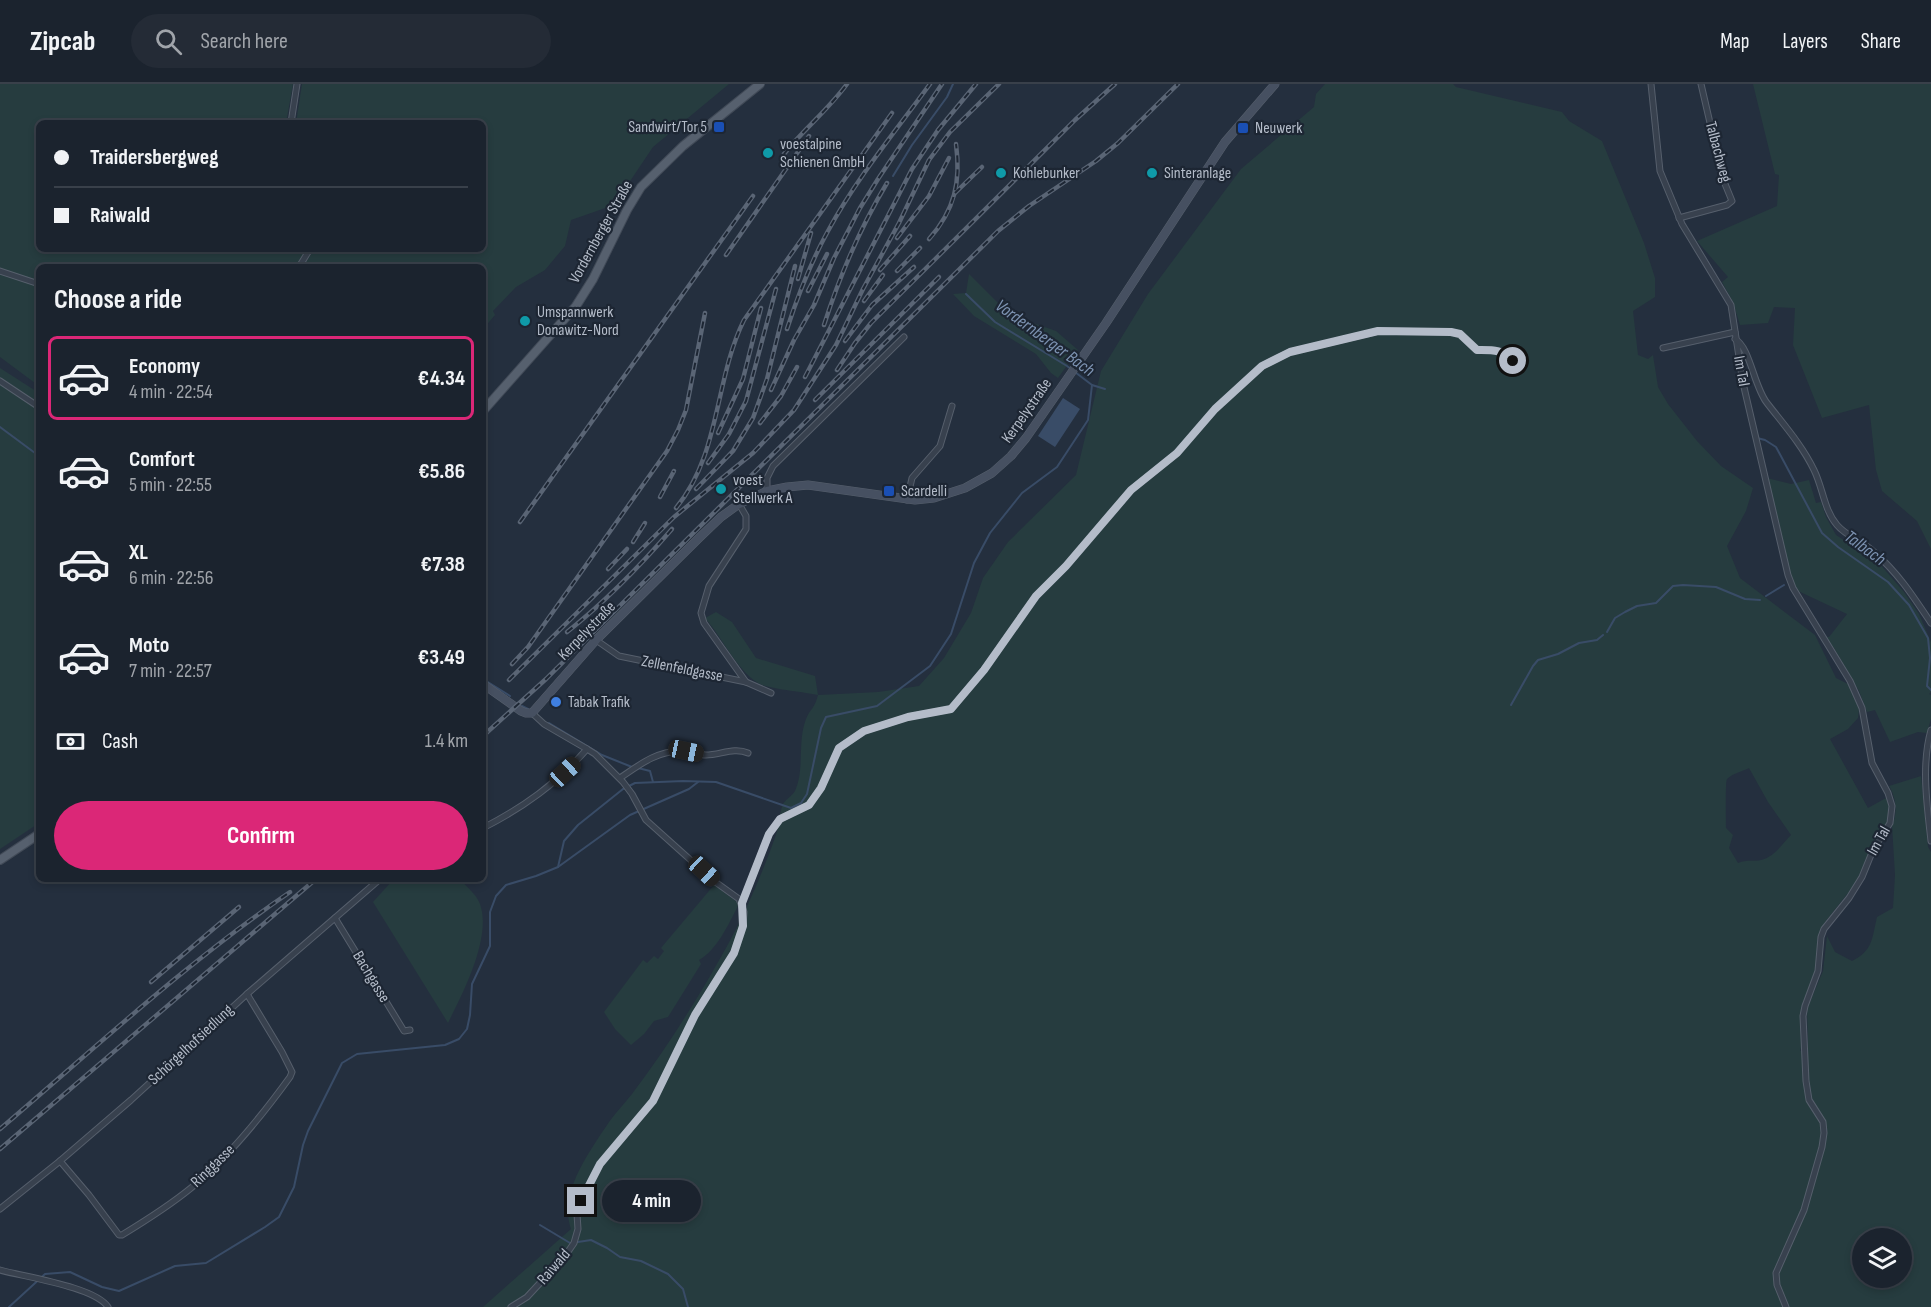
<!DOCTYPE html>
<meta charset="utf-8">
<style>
:root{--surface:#1b232e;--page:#242b36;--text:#f1f3f6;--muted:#a0a4aa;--line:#39404a;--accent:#db2777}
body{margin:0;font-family:"Sofia Sans Condensed",sans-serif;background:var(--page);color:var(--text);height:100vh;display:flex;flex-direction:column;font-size:22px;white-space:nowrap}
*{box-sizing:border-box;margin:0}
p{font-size:20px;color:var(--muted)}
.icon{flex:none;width:33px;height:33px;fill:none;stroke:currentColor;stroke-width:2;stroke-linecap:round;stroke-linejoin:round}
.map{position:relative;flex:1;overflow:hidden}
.side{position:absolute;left:36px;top:180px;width:450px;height:618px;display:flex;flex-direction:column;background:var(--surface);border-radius:9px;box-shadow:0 3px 9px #0003,0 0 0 2px var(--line)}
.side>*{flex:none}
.guide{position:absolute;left:36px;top:36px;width:450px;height:132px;border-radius:9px;box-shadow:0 3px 9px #0003,0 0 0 2px var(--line);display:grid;align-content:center;height:132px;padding:0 18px;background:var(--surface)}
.tools{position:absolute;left:1852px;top:1144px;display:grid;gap:12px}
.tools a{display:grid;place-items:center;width:60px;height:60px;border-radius:50%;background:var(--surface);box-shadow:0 3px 9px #0003,0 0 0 2px var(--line);font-size:30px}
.end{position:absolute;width:27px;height:27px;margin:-14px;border:8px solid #b4bcc9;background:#111;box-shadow:0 0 0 3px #111}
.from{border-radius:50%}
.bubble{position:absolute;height:42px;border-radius:21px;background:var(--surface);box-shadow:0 3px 9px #0003,0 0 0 2px var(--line);font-size:20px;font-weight:700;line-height:42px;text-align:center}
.car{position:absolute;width:18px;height:36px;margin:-18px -9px;border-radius:8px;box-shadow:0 0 4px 2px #0007;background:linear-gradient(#222 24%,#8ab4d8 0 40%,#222 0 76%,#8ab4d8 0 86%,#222 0)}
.guide b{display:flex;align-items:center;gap:21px;height:57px;font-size:22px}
.guide b+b{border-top:2px solid var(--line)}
.guide i{width:15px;height:15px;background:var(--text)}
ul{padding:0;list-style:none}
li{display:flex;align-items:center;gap:18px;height:84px;margin:0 12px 9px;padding:0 6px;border:3px solid transparent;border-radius:9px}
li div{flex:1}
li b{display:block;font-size:22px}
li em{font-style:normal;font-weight:700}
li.selected{border-color:var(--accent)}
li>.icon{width:54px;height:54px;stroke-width:1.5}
h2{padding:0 18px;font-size:27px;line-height:72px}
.pay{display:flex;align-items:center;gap:15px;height:66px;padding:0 18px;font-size:22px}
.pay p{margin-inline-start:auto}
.cta{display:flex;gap:12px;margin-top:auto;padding:12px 18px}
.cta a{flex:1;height:69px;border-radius:36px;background:var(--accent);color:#fff;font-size:24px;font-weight:700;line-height:69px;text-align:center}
header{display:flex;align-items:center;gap:36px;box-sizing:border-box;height:84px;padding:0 30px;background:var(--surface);border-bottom:2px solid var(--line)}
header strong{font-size:28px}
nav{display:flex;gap:33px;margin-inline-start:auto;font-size:21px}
.search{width:420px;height:54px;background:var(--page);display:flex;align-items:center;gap:15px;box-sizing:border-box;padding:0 21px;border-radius:33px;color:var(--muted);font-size:22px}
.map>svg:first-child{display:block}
</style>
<header>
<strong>Zipcab</strong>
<div class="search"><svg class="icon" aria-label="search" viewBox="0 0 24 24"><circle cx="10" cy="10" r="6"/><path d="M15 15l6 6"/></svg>Search here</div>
<nav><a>Map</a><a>Layers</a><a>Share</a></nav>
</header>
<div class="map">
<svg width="1931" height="1223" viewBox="0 0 1931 1223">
<rect width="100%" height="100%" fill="#242f3e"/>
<!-- green -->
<g fill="#263c3f" fill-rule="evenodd">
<polygon points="0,0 293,0 286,39 39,39 39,165 306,165 302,174 307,177 314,165 483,165 483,39 296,39 302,0 729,0 653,63 614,121 571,136 565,162 545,186 516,203 493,227 495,231 483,245 483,183 39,183 39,302 0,273"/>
<path d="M 1325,0 L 1453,0 L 1456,3 L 1562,28 L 1569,37 L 1602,57 L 1644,159 L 1655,194 L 1655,213 L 1633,227 L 1638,271 L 1648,275 L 1653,271 L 1658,303 L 1668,320 L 1697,357 L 1721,382 L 1753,404 L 1746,427 L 1727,462 L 1740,494 L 1815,551 L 1836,594 L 1848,600 L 1859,624 L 1858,634 L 1848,645 L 1830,655 L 1868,724 L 1886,714 L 1890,723 L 1889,736 L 1873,759 L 1856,799 L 1825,838 L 1820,848 L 1817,858 L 1817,882 L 1804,918 L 1802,961 L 1800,967 L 1808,963 L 1807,925 L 1823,887 L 1827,852 L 1835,868 L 1852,877 C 1873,867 1872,854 1877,833 L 1893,824 L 1895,791 L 1892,741 C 1898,730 1896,713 1889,702 L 1921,692 L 1928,763 L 1931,768 L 1931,1223 L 483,1223 L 571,1145 C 558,1109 590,1067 609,1038 C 616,1028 625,1019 632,1010 C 666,965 699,913 726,864 C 746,828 762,790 776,751 C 779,742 779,730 783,720 C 786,715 792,712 795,707 C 805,685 797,658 806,635 C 810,625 815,624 818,611 C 804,608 768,605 758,599 C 736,585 722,553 705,534 L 716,528 L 732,538 L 756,574 L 815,592 L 818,611 L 878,608 L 919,602 L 944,574 L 971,529 L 983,494 L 1008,458 L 1076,391 L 1101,287 L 1148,210 L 1241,85 L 1314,23 L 1316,10 ZM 1749,684 L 1768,718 L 1791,751 C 1782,760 1774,773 1761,776 C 1752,778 1748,775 1738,779 L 1729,764 L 1733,751 L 1726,744 C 1726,735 1725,698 1727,695 C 1732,690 1743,687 1749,684 ZM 1863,1155 L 1902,1155 L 1902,1194 L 1863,1194 Z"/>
<polygon points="1753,0 1931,0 1931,465 1917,437 1882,407 1876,386 1869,321 1822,334 1793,261 1795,224 1774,223 1768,239 1740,241 1733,218 1722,198 1728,193 1697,157 1777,122 1779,91 1775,90"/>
<polygon points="969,190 1006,227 1022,235 1056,247 1078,266 1058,294 1051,289 1036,270 974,232 953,210 966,209"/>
<polygon points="0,284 39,309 39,739 0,765"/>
<polygon points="1767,394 1791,400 1809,396 1816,419 1821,418 1826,433 1836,451 1879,479 1904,508 1919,530 1931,558 1931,608 1929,610 1931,611 1931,635 1927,649 1918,648 1890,658 1875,626 1867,628 1859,607 1834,564 1824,553 1829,553 1847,530 1796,506 1790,492"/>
<path d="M 397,795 L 459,795 C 466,802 477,811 480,820 C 492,853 463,909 448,939 L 373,818 L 392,797 Z"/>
<path d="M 714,801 L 737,818 L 738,822 C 728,841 717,866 699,876 L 701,880 L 668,933 L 654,937 L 644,950 L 631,961 L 615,945 L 604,928 L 643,876 L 647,879 L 654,872 L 658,875 L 664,867 L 661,864 Z"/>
</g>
<!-- water -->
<polygon fill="#394c67" points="1063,314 1080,325 1055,363 1038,352"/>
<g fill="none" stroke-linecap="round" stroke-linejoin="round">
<!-- stream -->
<g stroke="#394c67" stroke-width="2">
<polyline points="893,92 912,61 947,13 953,0"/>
<polyline points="1092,301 1105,305"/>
<polyline points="0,343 35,369 39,375"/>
<polyline points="1757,354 1765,356 1776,363 1822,449 1838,463 1888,498 1909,521 1928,554 1930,574 1927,602 1931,606"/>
<polyline points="1766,512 1784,501"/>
<polyline points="1607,548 1615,534 1625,528 1637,522 1656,519 1673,502 1683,501 1716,503 1745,515 1760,516"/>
<polyline points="483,595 510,612"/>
<polyline points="1511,621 1533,582 1538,576 1558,570 1579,559 1597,556 1603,551"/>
<polyline points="522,622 528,625"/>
<polyline points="549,639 602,671 632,683"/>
<polyline points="638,684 650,687 653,698"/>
<polyline points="558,783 630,731 689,705 698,698"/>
<polyline points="540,1141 570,1159"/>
<polyline points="578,1158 591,1156 607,1164 620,1173 641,1177 668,1190 683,1205 688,1223"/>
<polyline points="9,1223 45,1190 70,1188 102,1203 119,1207 175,1182 206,1179 265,1143 279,1133 294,1103 303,1061 308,1047 342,979 357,970 445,961 459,955 467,945 470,931 472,900 490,862 490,828 496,812 506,801 536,792 558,783 564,757 578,741 623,705 635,699 683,697 716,698 791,724 801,719 807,710 821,644 826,633 877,622 930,582 951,550 974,479 990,449 1022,409 1057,383 1088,336 1092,301 1067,282 995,238 966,210"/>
</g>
<defs>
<g id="minor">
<polyline points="1651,0 1660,87 1682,140 1731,221 1743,299 1788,491 1793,504 1850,597 1862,624 1872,679 1888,709 1892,722 1890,739 1873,766 1862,793 1849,814 1824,845 1821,853 1818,887 1805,922 1803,932 1806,997 1809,1016 1823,1038 1824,1049 1822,1063 1804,1126 1776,1189 1777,1201 1786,1223"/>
<polyline points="291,39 297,0"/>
<polyline points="1679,134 1727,121 1732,117 1723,95 1701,0"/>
<polyline points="299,183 310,165"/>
<polyline points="0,187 39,200"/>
<path d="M 1735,255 C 1750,263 1754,303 1767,319 C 1784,341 1802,361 1814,386 C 1823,404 1824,426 1837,441 C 1847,453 1863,457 1874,468 C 1899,490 1913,512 1931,539"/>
<polyline points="1663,264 1735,248"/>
<polyline points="0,297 39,323"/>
<polyline points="767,407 767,394 773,382 904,253"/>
<polyline points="907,416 912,394 940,362 952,322"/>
<polyline points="739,420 746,432 746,445 709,502 701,529 704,539 746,598"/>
<polyline points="596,556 619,572 746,598 771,609"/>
<path d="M 1931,646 C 1921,681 1927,721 1931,757"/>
<path d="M 620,694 C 639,681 658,666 683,667 C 691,667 698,671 706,671 C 720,671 734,663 748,669"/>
<path d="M 483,744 C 524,723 556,700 587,665 L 544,640 L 532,629"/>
<path d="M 742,819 L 769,750 L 780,735 L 809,721 L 821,704 L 839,664 L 864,647 L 908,633 L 951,625 L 984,586 L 1036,512 L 1066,482 L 1131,406 L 1177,369 L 1215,325 L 1262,282 L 1290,268 L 1379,247 L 1451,248 L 1460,250 L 1477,266 C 1496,266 1514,263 1513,287"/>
<polyline points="335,834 404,947 410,946"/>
<path d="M 60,1077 L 89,1111 L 119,1151 L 122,1151 C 145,1137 169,1122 191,1104 C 229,1073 261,1033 290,993 L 292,988 L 282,968 L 247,910"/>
<polyline points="0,1125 60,1077 131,1016 247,910 380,795"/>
<path d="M 0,1186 C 25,1193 95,1203 108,1223"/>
<polyline points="511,1223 527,1213 565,1172 574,1159 578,1145 577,1130 581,1117 600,1080 653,1017 695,931 734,869 743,842 744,828 739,815 714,797 646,736 632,710 623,698 595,670 587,665"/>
</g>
<polyline id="secondary" points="483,600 521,627 526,629 532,629 596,556 700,453 721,433 739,420 767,407 787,403 808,401 915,416 934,414 965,404 992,389 1011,372 1026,354 1106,239 1225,58 1275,0"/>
<g id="primary">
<polyline points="483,327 576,222 593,195 627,126 641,103 683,62 760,0"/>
<polyline points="0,776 39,750"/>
</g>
</defs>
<!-- minor casing -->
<use href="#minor" stroke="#565f6c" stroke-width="7"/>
<!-- secondary casing -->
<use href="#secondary" stroke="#565f6c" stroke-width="9"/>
<!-- primary casing -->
<use href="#primary" stroke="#414a57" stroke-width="10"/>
<!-- minor -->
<use href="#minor" stroke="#38414e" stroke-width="5"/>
<!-- secondary -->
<use href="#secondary" stroke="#465061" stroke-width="8"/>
<!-- primary -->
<use href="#primary" stroke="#56606e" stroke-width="8"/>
<defs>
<g id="rail">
<path d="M 784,70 C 804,45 828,26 847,0"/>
<polyline points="955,109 982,83"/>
<polyline points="897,154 929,112 949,74"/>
<path d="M 929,155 C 955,126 961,97 956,60"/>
<polyline points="726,171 809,52"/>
<polyline points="880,186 910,152"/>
<polyline points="897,187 920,164"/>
<polyline points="798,195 811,149"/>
<polyline points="808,207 827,170"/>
<polyline points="864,217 883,191"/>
<path d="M 824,241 C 840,191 860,144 887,99"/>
<path d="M 787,245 C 798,211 811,178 828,147 C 856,95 895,48 930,0"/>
<polyline points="845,257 872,221 914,183"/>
<polyline points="837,286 855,259 871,239 1075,36 1115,0"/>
<polyline points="805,293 912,85 938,46 976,0"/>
<polyline points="771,306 794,256 814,221 834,174 860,124 878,95 942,0"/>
<polyline points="815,316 939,193"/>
<polyline points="760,339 781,312 797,283"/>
<polyline points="718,349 743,295 761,224"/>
<polyline points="708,379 729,350 746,317 776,205"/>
<polyline points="696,405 733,367 753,334 767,295 795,182"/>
<polyline points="660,413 674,387"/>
<path d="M 676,424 C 721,369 714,297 744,236 L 892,29"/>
<polyline points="520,438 753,112"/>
<polyline points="633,458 645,439"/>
<polyline points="608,485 627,465"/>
<path d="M 567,548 C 605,518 640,482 672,445"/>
<polyline points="512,580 528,563 667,367 678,346 686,326 705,229"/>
<polyline points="509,596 674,433 753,369 794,326 836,261 863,205 899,139 929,76 950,48 999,0"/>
<polyline points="483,652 546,595 998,147 1029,122 1096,77 1118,59 1178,0"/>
<polyline points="151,898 239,823"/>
<path d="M 0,1045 C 95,964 187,878 290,808"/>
<polyline points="0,1065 316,795"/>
</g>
</defs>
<!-- rail casing -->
<use href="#rail" stroke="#5a6575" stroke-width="4.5"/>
<!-- rail -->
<use href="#rail" stroke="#1d2633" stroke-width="2" stroke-dasharray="7" stroke-linecap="butt"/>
</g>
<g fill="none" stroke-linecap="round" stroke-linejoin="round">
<!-- route -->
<path stroke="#b4bcc9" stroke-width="8" d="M 581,1117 L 600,1080 L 653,1017 L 695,931 L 734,869 L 743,842 L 742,819 L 769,750 L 780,735 L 809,721 L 821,704 L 839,664 L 864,647 L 908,633 L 951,625 L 984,586 L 1036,512 L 1066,482 L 1131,406 L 1177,369 L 1215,325 L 1262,282 L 1290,268 L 1378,247 L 1451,248 L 1460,250 L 1477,266 C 1491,266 1504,265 1513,277"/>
</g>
<!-- markers -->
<g fill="#1a4fb4" stroke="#1d2633" stroke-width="2">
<rect x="713" y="37" width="12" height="12" rx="3"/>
<rect x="1237" y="38" width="12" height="12" rx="3"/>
<rect x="883" y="401" width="12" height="12" rx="3"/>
</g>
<g fill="#0f9aa8" stroke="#1d2633" stroke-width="2">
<circle cx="768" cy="69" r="6"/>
<circle cx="1001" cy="89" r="6"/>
<circle cx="1152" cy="89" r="6"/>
<circle cx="525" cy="237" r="6"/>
<circle cx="721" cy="405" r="6"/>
</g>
<circle fill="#3f7fe0" stroke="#1d2633" stroke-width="2" cx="556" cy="618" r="6"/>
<g text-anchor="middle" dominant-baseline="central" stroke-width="4.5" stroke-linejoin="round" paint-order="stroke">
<!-- poi labels -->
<g font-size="16" fill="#b4bcc9" stroke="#1d2633" text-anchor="start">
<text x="707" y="43" text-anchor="end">Sandwirt/Tor 5</text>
<text x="1255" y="44">Neuwerk</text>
<text x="780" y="60">voestalpine<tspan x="780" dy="18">Schienen GmbH</tspan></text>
<text x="1013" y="89">Kohlebunker</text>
<text x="1164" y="89">Sinteranlage</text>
<text x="537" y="228">Umspannwerk<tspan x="537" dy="18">Donawitz-Nord</tspan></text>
<text x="733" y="396">voest<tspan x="733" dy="18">Stellwerk A</tspan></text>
<text x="901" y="407">Scardelli</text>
<text x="568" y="618">Tabak Trafik</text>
</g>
<!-- street labels -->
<g font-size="16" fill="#b4bcc9" stroke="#1d2633">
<text transform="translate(1718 68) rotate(75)">Talbachweg</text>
<text transform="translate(601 148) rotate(-61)">Vordernberger Straße</text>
<text transform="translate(1741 287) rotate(80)">Im Tal</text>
<text transform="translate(1027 327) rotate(-55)">Kerpelystraße</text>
<text transform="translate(587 547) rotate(-46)">Kerpelystraße</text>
<text transform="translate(682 585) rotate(11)">Zellenfeldgasse</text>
<text transform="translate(1879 757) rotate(-61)">Im Tal</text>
<text transform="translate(371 893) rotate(59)">Bachgasse</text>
<text transform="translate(191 961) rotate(-43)">Schörgelhofsiedlung</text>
<text transform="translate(213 1082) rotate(-44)">Ringgasse</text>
<text transform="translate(554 1183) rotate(-49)">Raiwald</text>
</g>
<!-- water labels -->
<g font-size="18" font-style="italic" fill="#7c92b1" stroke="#1d2633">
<text transform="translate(1045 254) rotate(36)">Vordernberger Bach</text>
<text transform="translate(1865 464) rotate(36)">Talbach</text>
</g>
</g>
</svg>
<div class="tools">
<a><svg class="icon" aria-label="layers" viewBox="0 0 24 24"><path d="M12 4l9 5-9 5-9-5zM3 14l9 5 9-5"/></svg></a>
</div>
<i class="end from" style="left:1513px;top:277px"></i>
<i class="end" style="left:581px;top:1117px"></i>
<div class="bubble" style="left:602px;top:1096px;width:99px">4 min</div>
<i class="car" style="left:686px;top:667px;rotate:102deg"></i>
<i class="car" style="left:565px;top:688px;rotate:47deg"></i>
<i class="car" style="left:704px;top:787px;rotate:133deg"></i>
<div class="guide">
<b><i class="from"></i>Traidersbergweg</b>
<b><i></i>Raiwald</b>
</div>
<section class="side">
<h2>Choose a ride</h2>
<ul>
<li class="selected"><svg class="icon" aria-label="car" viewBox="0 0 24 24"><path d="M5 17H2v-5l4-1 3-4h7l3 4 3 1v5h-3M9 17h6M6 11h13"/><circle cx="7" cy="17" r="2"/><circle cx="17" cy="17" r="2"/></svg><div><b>Economy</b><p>4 min · 22:54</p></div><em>€4.34</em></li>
<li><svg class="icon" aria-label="car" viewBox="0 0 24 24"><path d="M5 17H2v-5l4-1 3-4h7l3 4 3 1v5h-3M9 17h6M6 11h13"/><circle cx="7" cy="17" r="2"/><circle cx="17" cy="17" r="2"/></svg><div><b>Comfort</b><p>5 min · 22:55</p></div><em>€5.86</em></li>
<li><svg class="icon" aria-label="car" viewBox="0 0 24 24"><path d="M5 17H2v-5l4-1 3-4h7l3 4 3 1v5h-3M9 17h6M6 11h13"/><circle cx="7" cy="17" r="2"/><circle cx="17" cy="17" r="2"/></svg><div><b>XL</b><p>6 min · 22:56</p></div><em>€7.38</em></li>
<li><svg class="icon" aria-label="car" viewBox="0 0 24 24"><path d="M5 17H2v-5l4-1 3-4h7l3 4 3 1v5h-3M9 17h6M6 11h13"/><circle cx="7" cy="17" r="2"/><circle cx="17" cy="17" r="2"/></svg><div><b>Moto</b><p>7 min · 22:57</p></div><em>€3.49</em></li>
</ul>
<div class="pay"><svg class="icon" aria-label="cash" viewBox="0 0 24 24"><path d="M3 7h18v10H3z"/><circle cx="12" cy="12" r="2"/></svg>Cash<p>1.4 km</p></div>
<div class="cta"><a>Confirm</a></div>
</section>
</div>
